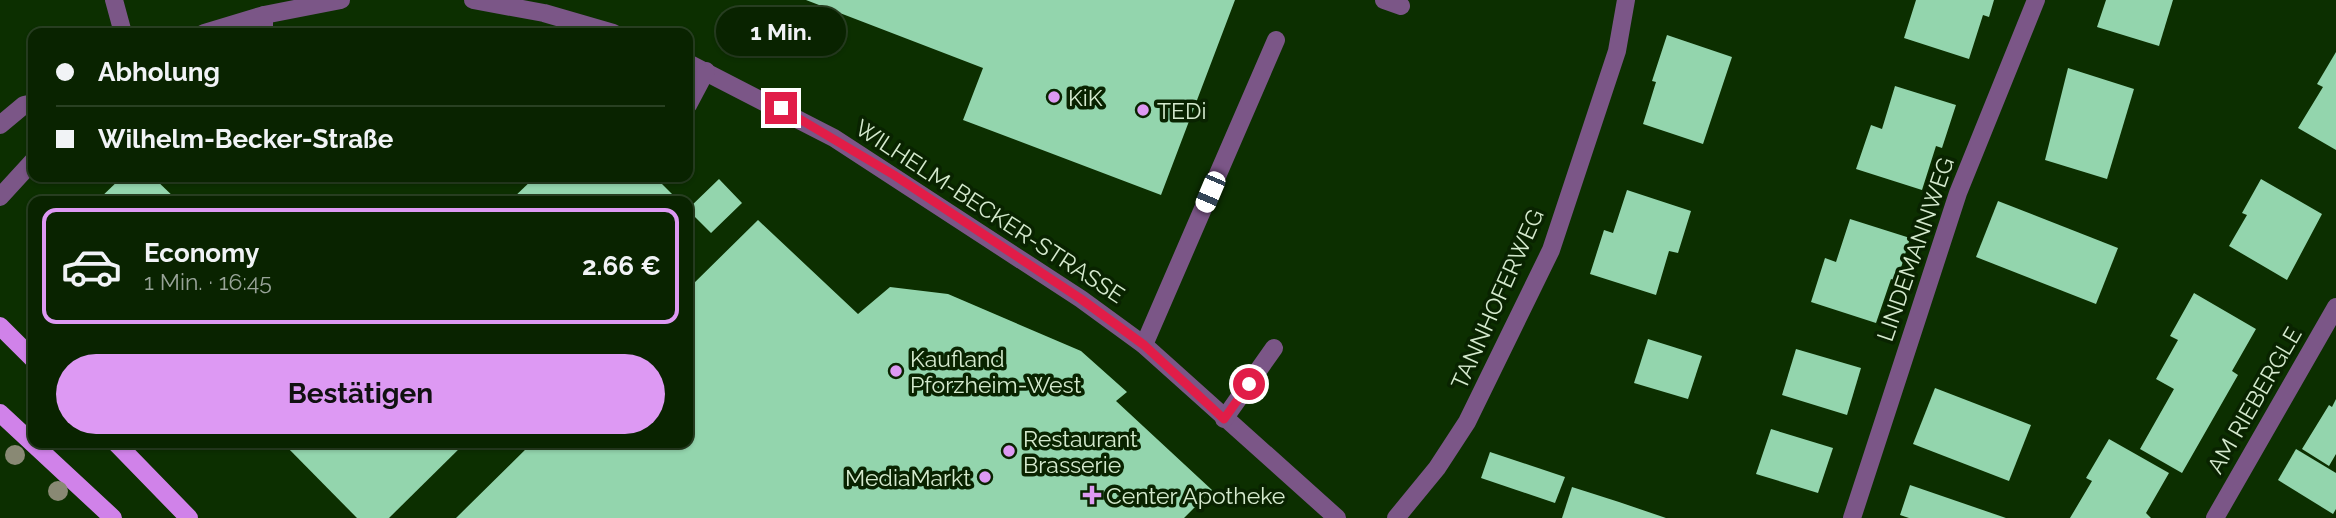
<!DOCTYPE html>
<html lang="de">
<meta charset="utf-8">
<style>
:root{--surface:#092300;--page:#122b0a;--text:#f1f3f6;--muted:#99a499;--line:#294022;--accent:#dd99f3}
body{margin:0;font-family:Raleway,sans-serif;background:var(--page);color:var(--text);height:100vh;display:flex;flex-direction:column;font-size:26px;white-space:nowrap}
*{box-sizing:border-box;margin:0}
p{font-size:23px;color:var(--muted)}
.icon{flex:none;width:38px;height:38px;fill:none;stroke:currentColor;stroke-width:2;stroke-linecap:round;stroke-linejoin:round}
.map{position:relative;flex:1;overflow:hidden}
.sheet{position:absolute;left:28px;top:196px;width:665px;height:252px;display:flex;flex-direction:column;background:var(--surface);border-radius:14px;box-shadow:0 2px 5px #0004,0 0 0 2px var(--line)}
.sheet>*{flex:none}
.banner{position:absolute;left:28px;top:28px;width:665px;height:154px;border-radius:14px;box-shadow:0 2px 5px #0004,0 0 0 2px var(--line);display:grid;align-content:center;height:154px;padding:0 28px;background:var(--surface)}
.end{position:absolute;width:32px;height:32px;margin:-16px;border:9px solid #e11d48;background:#fff;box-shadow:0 0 0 4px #fff}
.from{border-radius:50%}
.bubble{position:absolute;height:49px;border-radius:24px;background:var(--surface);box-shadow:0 2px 5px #0004,0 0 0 2px var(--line);font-size:23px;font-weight:700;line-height:49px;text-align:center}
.car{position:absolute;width:21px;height:42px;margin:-21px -10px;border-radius:9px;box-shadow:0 0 5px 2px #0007;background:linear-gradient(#fff 24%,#345 0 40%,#fff 0 76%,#345 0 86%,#fff 0)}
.banner b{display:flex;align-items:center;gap:24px;height:66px;font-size:26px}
.banner b+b{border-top:2px solid var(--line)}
.banner i{width:18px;height:18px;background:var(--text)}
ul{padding:12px 0 0;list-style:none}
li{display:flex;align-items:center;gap:21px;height:116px;margin:0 14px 10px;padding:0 14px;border:4px solid transparent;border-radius:14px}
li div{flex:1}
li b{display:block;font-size:26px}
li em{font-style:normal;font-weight:700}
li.selected{border-color:var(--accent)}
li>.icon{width:63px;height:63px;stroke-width:1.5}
.button{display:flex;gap:14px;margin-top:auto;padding:14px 28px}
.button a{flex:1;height:80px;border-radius:42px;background:var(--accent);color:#111;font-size:28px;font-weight:700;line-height:80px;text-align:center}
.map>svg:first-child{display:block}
</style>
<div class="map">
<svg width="2336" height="518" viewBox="0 0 2336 518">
<rect width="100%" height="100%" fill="#0c2f00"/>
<!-- building -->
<g fill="#93d5ad">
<polygon points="806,0 1235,0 1161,195 963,120 983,68"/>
<polygon points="1916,0 1994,0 1989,17 1983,15 1969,59 1904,38"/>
<polygon points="2106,0 2173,0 2159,46 2097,27"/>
<polygon points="1667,35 1732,57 1703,144 1643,124 1656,82 1652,81"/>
<polygon points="2336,52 2336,150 2298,128 2323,87 2317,84"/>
<polygon points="2068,68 2134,89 2107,179 2045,160"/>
<polygon points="1895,86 1956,105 1942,148 1936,146 1922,190 1856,169 1871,125 1882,129"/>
<polygon points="122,177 153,177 178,201 97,201"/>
<polygon points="535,177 655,177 679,201 510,201"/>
<polygon points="719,179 742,203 711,233 694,216 688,223 688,209"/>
<polygon points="2261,179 2322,214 2287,280 2229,246 2247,215 2242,213"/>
<polygon points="1627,190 1691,211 1678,253 1669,251 1656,295 1590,274 1604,230 1613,233"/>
<polygon points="1998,201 2118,248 2096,304 1976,257"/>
<polygon points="1850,219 1910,238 1897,281 1891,279 1876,323 1811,302 1825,258 1836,262"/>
<polygon points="758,220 858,314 890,287 948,294 1081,351 1127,392 1116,401 1212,490 1184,518 456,518 532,443 688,443 688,289"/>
<polygon points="2194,293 2256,329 2232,371 2238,375 2182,473 2140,449 2174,389 2156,379 2178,340 2170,336"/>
<polygon points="1648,339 1702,356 1688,399 1634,383"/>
<polygon points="1796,349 1861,368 1847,415 1782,395"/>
<polygon points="1935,388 2031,425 2009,481 1913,444"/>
<polygon points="2336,399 2336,454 2329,466 2302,449 2329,405 2332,407"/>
<polygon points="1771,429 1833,448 1818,493 1756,474"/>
<polygon points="2109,439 2169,473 2146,513 2151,518 2070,518 2092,481 2086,478"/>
<polygon points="283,443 465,443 389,518 357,518"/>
<polygon points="2296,449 2336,473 2336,509 2333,514 2278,480"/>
<polygon points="1490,452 1565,477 1555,503 1481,478"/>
<polygon points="1910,485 2006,518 1909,518 1900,515"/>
<polygon points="1572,487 1619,502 1666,518 1562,518"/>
</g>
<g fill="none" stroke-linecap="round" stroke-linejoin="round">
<!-- minor -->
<g stroke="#7b5687" stroke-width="18">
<polyline points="114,0 123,33"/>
<polyline points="473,0 544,13 613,33"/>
<polyline points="1384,0 1401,6"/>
<polyline points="264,15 264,33"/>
<polyline points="204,33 264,15 341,0"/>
<polyline points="688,63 834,138 1081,299 1144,345 1337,518"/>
<polyline points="688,105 706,71"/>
<polyline points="0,125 24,105 33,103"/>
<polyline points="0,197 33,161"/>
<polyline points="1144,345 1276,40"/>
<polyline points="1224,419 1274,348"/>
<polyline points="1396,518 1437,468 1467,422 1551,250 1617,51 1626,0"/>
<polyline points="1852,518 1958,193 2036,0"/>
<polyline points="2215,518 2336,307"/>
</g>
<!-- major -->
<g stroke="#d082e9" stroke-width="18">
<polyline points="0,326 33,359"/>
<polyline points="0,413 113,518"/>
<polyline points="116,443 189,518"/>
</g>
</g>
<!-- trees -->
<g fill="#898974">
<circle cx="15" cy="455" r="10"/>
<circle cx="58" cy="491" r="10"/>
</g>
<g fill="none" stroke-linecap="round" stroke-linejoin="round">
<!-- route -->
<polyline stroke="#e11d48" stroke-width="9" points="781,108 894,175 1081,299 1144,345 1224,419 1249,384"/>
</g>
<!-- markers -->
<g fill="#dd99f3" stroke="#092300" stroke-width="2.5">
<circle cx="1054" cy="97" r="7"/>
<circle cx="1143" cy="110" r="7"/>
<circle cx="896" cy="371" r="7"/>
<circle cx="1009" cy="451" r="7"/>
<circle cx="985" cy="477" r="7"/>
<path d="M1088.5 484.5h7v7h7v7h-7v7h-7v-7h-7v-7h7z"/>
</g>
<g text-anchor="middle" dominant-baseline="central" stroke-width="7" stroke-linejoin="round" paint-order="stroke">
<!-- poi labels -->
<g font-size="23" fill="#d5eace" stroke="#092300" text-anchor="start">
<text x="1068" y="97">KiK</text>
<text x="1157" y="110">TEDi</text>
<text x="910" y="358">Kaufland<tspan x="910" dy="26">Pforzheim-West</tspan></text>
<text x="1023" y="438">Restaurant<tspan x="1023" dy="26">Brasserie</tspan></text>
<text x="971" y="477" text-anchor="end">MediaMarkt</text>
<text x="1106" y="495">Center Apotheke</text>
</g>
<!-- street labels -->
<g font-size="23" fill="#d5eace" stroke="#092300">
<text transform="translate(990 211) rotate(33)">WILHELM-BECKER-STRASSE</text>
<text transform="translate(1915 249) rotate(-71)">LINDEMANNWEG</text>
<text transform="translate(1497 299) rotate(-66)">TANNHOFERWEG</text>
<text transform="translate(2254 400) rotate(-60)">AM RIEBERGLE</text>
</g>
</g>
</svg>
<i class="end from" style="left:1249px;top:384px"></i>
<i class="end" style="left:781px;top:108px"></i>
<div class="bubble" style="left:716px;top:7px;width:130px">1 Min.</div>
<i class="car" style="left:1210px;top:192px;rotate:203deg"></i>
<div class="banner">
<b><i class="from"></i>Abholung</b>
<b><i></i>Wilhelm-Becker-Straße</b>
</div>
<section class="sheet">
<ul>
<li class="selected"><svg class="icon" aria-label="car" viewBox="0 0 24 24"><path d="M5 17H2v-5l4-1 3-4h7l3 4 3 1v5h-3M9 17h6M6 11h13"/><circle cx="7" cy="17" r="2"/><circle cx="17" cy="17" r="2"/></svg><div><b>Economy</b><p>1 Min. · 16:45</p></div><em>2.66 €</em></li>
</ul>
<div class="button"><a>Bestätigen</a></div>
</section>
</div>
